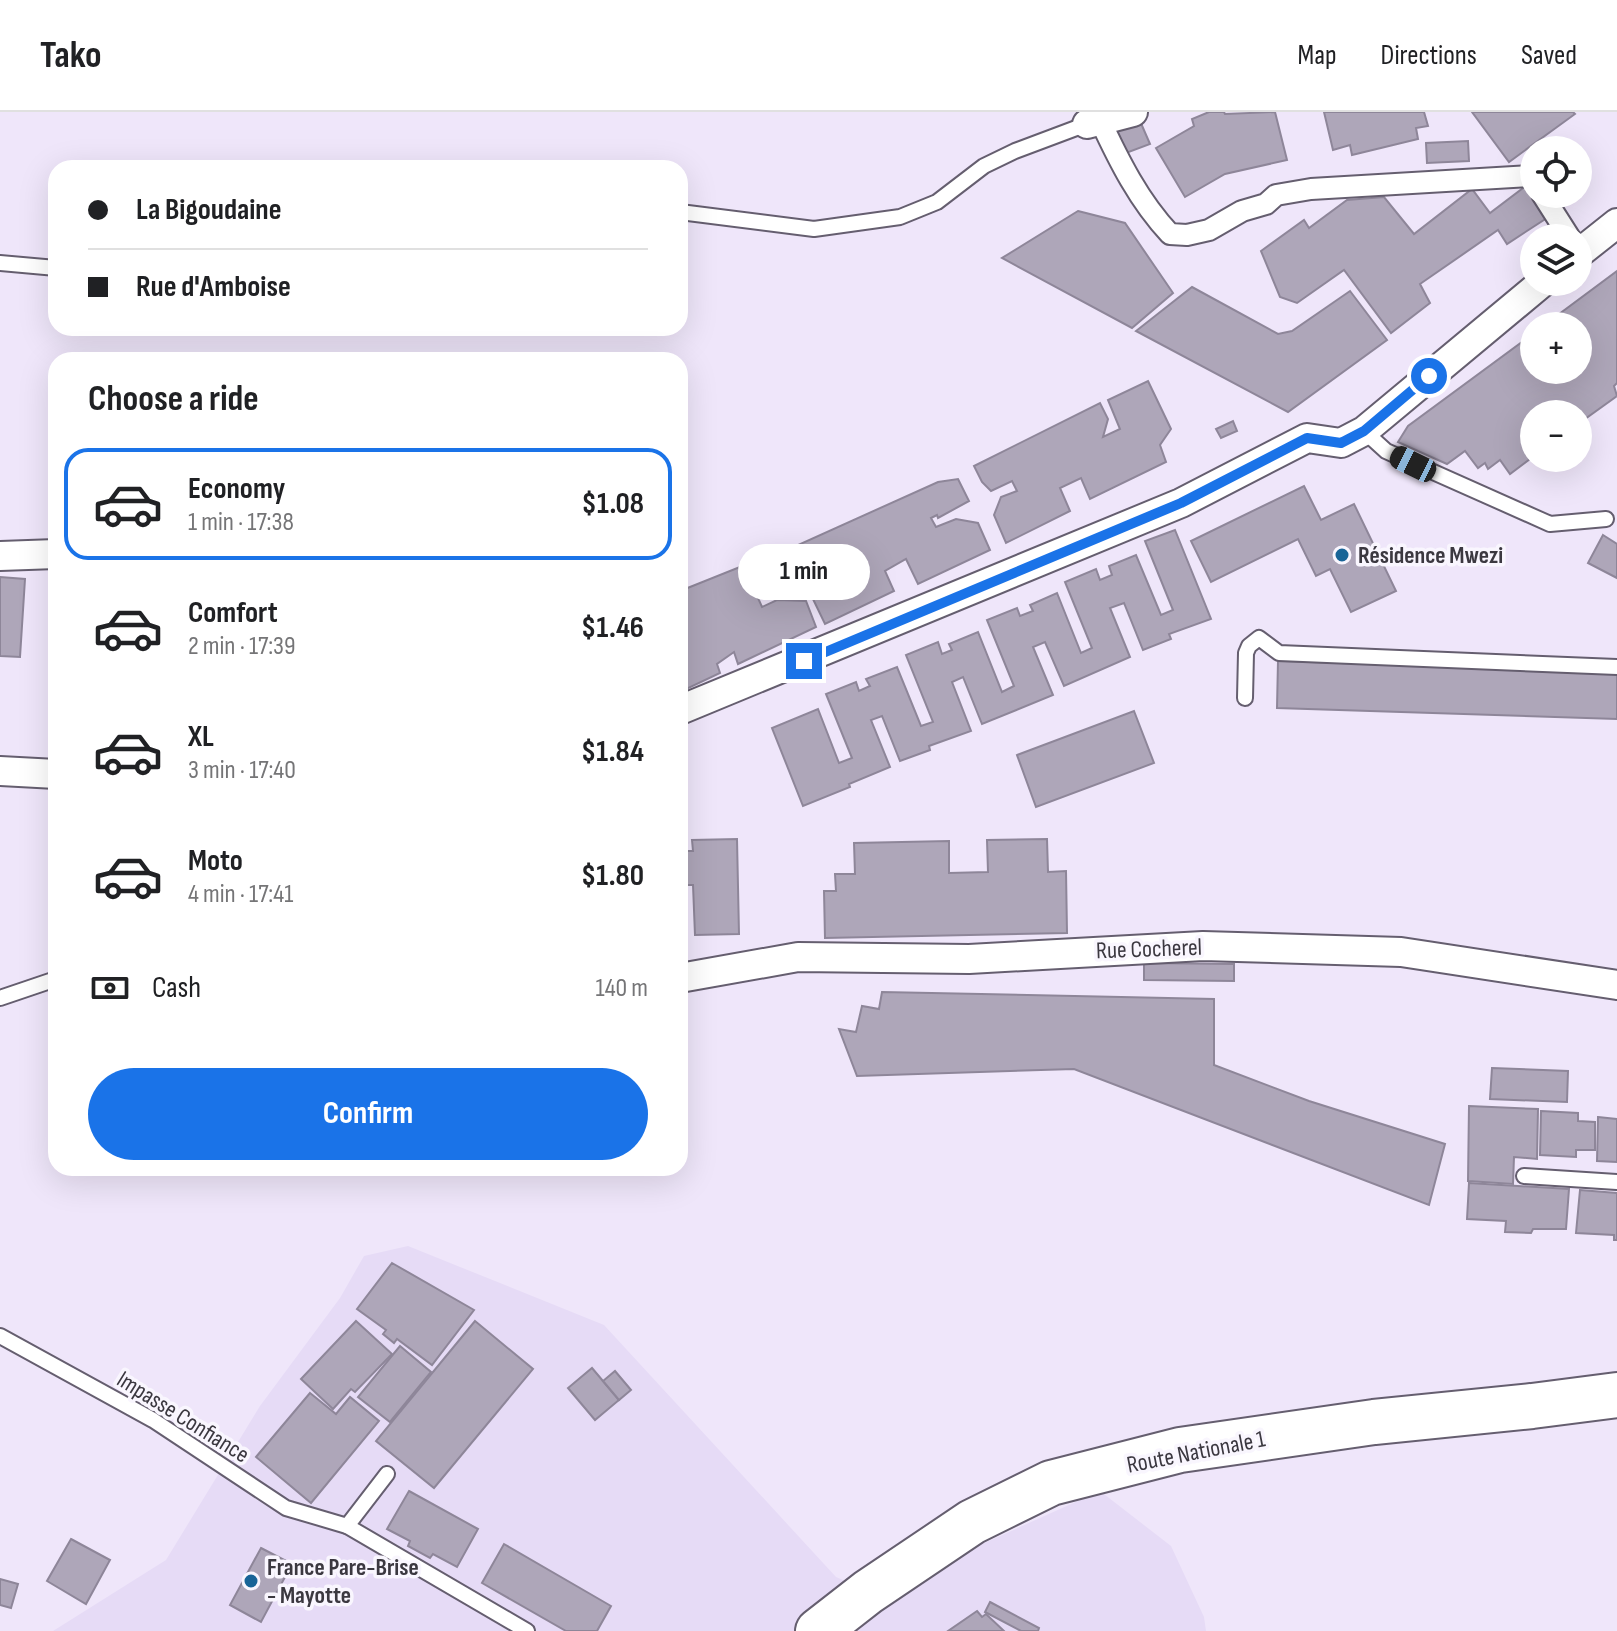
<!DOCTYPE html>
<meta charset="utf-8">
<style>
:root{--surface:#fff;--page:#f2f2f2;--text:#202124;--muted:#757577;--line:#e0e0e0;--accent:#1a73e8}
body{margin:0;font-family:"Sofia Sans Condensed",sans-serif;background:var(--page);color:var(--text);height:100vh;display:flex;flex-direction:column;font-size:30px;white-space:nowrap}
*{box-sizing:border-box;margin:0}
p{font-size:26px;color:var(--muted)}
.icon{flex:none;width:44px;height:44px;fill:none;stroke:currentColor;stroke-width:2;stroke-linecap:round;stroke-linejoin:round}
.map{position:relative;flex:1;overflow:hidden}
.drawer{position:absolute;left:48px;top:240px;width:640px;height:824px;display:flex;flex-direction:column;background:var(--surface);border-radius:24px;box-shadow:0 8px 32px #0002}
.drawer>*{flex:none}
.guide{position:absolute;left:48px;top:48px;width:640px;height:176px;border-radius:24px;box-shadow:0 8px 32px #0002;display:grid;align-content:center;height:176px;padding:0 40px;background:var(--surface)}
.tools{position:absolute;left:1520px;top:24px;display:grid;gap:16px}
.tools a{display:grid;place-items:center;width:72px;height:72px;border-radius:50%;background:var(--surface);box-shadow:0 8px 32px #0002;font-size:40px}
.end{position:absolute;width:36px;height:36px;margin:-18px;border:10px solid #1a73e8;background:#fff;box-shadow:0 0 0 4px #fff}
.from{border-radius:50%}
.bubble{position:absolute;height:56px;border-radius:28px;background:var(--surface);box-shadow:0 8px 32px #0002;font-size:26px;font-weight:700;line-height:56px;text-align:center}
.car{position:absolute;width:24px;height:48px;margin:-24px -12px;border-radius:10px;box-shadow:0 0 6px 2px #0007;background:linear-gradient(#222 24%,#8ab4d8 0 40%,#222 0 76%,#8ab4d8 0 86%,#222 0)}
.guide b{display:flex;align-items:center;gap:28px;height:76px;font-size:30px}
.guide b+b{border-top:2px solid var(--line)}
.guide i{width:20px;height:20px;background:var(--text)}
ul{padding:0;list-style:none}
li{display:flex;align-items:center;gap:24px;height:112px;margin:0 16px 12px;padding:0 24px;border:4px solid transparent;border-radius:24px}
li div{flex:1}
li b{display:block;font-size:30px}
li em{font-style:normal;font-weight:700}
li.current{border-color:var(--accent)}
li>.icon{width:72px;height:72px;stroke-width:1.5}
h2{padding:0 40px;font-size:36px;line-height:96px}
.pay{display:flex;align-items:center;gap:20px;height:88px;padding:0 40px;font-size:30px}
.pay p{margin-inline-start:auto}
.primary-button{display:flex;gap:16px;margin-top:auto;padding:16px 40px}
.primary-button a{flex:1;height:92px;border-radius:48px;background:var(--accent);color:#fff;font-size:32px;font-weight:700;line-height:92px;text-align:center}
header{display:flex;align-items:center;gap:48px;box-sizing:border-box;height:112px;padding:0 40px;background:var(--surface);border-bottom:2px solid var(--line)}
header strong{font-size:38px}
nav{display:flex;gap:44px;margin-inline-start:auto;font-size:28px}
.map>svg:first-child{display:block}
</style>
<header>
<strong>Tako</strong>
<nav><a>Map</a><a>Directions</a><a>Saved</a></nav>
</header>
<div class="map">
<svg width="1617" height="1519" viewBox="0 0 1617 1519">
<rect width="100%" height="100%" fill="#efe6fa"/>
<!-- built -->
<polygon fill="#e6dbf6" points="408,1134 604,1213 836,1465 894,1490 980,1433 1100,1379 1171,1434 1204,1505 1206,1519 53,1519 166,1448 260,1294 340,1186 364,1144"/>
<!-- building -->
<g fill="#aea6b9" stroke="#8e8699" stroke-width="2">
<polygon points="1209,0 1224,0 1225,2 1275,0 1287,48 1225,62 1185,85 1156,36 1194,14 1192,7"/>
<polygon points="1324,0 1424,0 1428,14 1416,16 1418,27 1352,43 1350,33 1333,38"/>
<polygon points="1472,0 1573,0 1575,2 1509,50"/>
<polygon points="1140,9 1150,32 1126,41 1117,18"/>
<polygon points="1468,29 1469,49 1427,51 1426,31"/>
<polygon points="1527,73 1550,104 1507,132 1498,118 1420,172 1430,191 1391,221 1344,158 1297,191 1280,185 1261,139 1304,108 1309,116 1347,88 1384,85 1414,122 1472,77 1490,101"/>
<polygon points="1078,99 1125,111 1173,181 1132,216 1002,146"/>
<polygon points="1617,159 1617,271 1614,274 1617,284 1578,312 1578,302 1534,302 1534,344 1510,362 1500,348 1488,357 1485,351 1478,356 1465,339 1447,352 1398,330 1408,314 1534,221 1534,258 1578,258 1578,214 1543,214"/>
<polygon points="1192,175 1278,222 1292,219 1350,179 1387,228 1288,300 1136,219"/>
<polygon points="1148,269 1171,317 1160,333 1166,350 1090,387 1081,366 1060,376 1070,399 1006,431 994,403 1001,385 1017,379 1012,369 991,379 982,370 974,354 1100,291 1108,307 1103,325 1120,317 1108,288"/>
<polygon points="1233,309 1237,319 1221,326 1216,317"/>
<polygon points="958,367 969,389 938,406 937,403 931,406 936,415 956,407 978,411 990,438 918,472 906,447 885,459 894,479 825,512 813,487 827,466 832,463 828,454 821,456 798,433 938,370"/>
<polygon points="1304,374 1321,408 1354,392 1396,479 1351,500 1330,457 1316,464 1298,427 1211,470 1191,429"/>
<polygon points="1175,418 1211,507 1169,522 1171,527 1143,538 1124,491 1110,496 1130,545 1064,574 1045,530 1033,535 1053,583 982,612 963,565 952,570 971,619 929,634 930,638 900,649 882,604 871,608 890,655 849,672 850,675 803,694 772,616 818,597 839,651 852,646 826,582 856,570 859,579 870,574 866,567 897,555 921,614 933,610 906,543 938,530 942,542 952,538 949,532 978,520 1002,580 1014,574 987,508 1017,496 1020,504 1033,499 1030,493 1057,481 1081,541 1092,536 1065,470 1096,457 1100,468 1112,463 1109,454 1136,443 1161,503 1173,498 1145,429"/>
<polygon points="1603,423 1617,432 1617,466 1588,451"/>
<polygon points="790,435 799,454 766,484 764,482 758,486 762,495 777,488 806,489 816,515 738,552 734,540 717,552 720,561 680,580 680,479"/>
<polygon points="0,465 25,467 20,545 0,544"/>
<polygon points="1278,549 1617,560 1617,607 1277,596"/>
<polygon points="1134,599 1154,651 1036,695 1017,643"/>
<polygon points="737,727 739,822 695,823 693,773 680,773 680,739 693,739 692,728"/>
<polygon points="1047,727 1048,760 1066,759 1067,821 825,826 824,779 836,779 835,762 855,762 854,731 949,729 949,761 988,760 987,728"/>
<polygon points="1144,851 1234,852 1234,869 1144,868"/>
<polygon points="882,880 1214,887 1214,953 1309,989 1445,1032 1429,1093 1074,957 857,964 839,917 856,920 862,894 879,897"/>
<polygon points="1492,956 1568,959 1567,990 1490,987"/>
<polygon points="1469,994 1538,997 1537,1047 1514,1045 1513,1072 1468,1069"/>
<polygon points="1541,999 1578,1001 1578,1009 1595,1010 1595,1038 1576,1038 1576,1045 1540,1043"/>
<polygon points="1598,1005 1617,1007 1617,1050 1597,1049"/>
<polygon points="1469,1071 1569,1077 1566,1117 1533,1117 1531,1121 1505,1120 1506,1109 1467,1107"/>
<polygon points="1580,1078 1617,1081 1617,1128 1614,1128 1614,1123 1576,1121"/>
<polygon points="392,1151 474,1198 432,1253 397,1227 394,1231 383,1222 386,1218 357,1197"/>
<polygon points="356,1209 392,1242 355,1280 351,1277 333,1297 301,1267"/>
<polygon points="475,1209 533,1257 434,1376 376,1329"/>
<polygon points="400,1234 431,1260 390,1310 358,1285"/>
<polygon points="592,1256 619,1288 595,1308 568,1276"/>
<polygon points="615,1259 631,1278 619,1288 603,1269"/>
<polygon points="310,1281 336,1302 350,1285 379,1309 311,1391 256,1345"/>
<polygon points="409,1379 478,1417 457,1455 433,1442 430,1446 408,1434 410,1429 387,1417"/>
<polygon points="71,1427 110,1448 86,1492 47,1469"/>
<polygon points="504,1432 611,1494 597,1519 566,1519 482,1471"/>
<polygon points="261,1436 292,1452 261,1510 230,1493"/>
<polygon points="0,1467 18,1472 11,1496 0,1493"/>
<polygon points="990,1490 1039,1516 1038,1519 1021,1519 985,1500"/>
<polygon points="977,1499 982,1505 986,1502 1004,1519 948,1519"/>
</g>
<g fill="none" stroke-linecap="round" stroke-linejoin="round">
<defs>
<g id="service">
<polyline points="680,100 814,117 900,105 937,90 984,54 1015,39 1087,12"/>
<polyline points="0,151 56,156"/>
<polyline points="1364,319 1386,339 1550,412 1606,407"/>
<polyline points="1245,586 1246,541 1249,534 1259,526 1279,541 1617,555"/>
<polyline points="0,886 56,867"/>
<polyline points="1524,1064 1617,1070"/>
<polyline points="0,1224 153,1308 286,1396 347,1414"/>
<polyline points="387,1362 347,1414 527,1519"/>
</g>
<g id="pedestrian">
<path d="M 1100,8 C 1119,49 1139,89 1170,122 L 1187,123 L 1209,118 L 1242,99 L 1266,92 L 1276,83 L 1311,77 L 1531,64 L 1534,69"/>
<polyline points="1542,82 1570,126"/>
</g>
<g id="minor">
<polyline points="1087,12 1133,0"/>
<polyline points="1578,142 1617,111"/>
<polyline points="0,444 56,442"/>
<polyline points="680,598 1181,391 1307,326 1341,331 1364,319 1543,170"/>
<polyline points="0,659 56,662"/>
<polyline points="680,866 798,845 969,847 1203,834 1401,840 1617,873"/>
</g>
<polyline id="primary" points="818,1519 868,1480 972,1410 1051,1371 1180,1338 1374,1310 1532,1294 1617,1283"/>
</defs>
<!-- service casing -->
<use href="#service" stroke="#655e6f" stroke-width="18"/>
<!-- pedestrian casing -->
<use href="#pedestrian" stroke="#655e6f" stroke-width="24"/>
<!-- minor casing -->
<use href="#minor" stroke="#655e6f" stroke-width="32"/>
<!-- primary casing -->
<use href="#primary" stroke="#655e6f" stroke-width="48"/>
<!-- service -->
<use href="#service" stroke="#fff" stroke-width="14"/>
<!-- pedestrian -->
<use href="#pedestrian" stroke="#fff" stroke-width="20"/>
<!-- minor -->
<use href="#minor" stroke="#fff" stroke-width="28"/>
<!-- primary -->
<use href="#primary" stroke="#fff" stroke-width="44"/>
</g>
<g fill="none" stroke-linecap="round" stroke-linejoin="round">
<!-- route -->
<polyline stroke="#1a73e8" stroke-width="10" points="804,549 1181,391 1307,326 1341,331 1364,319 1429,264"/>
</g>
<!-- markers -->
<g fill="#186497" stroke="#f9f6fe" stroke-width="3">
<circle cx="1342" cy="443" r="8"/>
<circle cx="251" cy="1469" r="8"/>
</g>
<g text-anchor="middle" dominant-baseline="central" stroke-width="7" stroke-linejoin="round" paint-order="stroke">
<!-- poi labels -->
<g font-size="24" font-weight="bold" fill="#3b3840" stroke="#f9f6fe" text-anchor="start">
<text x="1358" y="443">Résidence Mwezi</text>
<text x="267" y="1455">France Pare-Brise<tspan x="267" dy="28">- Mayotte</tspan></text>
</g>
<!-- street labels -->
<g font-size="24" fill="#3b3840" stroke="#f9f6fe">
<text transform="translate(1149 837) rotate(-2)">Rue Cocherel</text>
<text transform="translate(183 1305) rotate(32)">Impasse Confiance</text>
<text transform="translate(1196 1340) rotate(-11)">Route Nationale 1</text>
</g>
</g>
</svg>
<div class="tools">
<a><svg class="icon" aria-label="locate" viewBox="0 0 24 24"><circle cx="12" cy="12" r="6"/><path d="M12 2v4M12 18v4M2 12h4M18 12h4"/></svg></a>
<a><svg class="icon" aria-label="layers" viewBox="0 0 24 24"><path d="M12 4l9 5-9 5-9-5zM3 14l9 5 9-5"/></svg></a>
<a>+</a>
<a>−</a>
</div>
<i class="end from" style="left:1429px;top:264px"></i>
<i class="end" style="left:804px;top:549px"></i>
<div class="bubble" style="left:738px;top:432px;width:132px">1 min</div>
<i class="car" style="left:1413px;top:352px;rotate:296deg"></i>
<div class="guide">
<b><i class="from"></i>La Bigoudaine</b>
<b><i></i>Rue d'Amboise</b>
</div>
<section class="drawer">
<h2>Choose a ride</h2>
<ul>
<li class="current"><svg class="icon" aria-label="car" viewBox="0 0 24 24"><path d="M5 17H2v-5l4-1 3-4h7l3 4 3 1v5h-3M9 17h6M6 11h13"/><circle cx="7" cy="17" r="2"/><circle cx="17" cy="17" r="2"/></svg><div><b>Economy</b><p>1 min · 17:38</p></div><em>$1.08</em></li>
<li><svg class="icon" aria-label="car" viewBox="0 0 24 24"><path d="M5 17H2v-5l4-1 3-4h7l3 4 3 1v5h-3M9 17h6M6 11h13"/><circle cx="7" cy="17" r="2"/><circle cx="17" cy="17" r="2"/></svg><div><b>Comfort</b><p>2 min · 17:39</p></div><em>$1.46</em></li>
<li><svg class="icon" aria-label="car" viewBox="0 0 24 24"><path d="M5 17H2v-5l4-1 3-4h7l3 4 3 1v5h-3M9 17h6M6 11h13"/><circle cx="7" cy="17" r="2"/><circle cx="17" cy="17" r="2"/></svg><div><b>XL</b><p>3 min · 17:40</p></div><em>$1.84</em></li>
<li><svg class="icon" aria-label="car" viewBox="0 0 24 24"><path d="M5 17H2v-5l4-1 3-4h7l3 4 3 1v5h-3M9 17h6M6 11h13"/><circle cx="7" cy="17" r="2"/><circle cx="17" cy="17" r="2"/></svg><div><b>Moto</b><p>4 min · 17:41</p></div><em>$1.80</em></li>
</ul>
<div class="pay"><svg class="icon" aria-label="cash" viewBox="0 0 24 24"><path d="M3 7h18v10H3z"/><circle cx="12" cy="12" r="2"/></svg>Cash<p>140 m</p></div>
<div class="primary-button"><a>Confirm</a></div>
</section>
</div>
